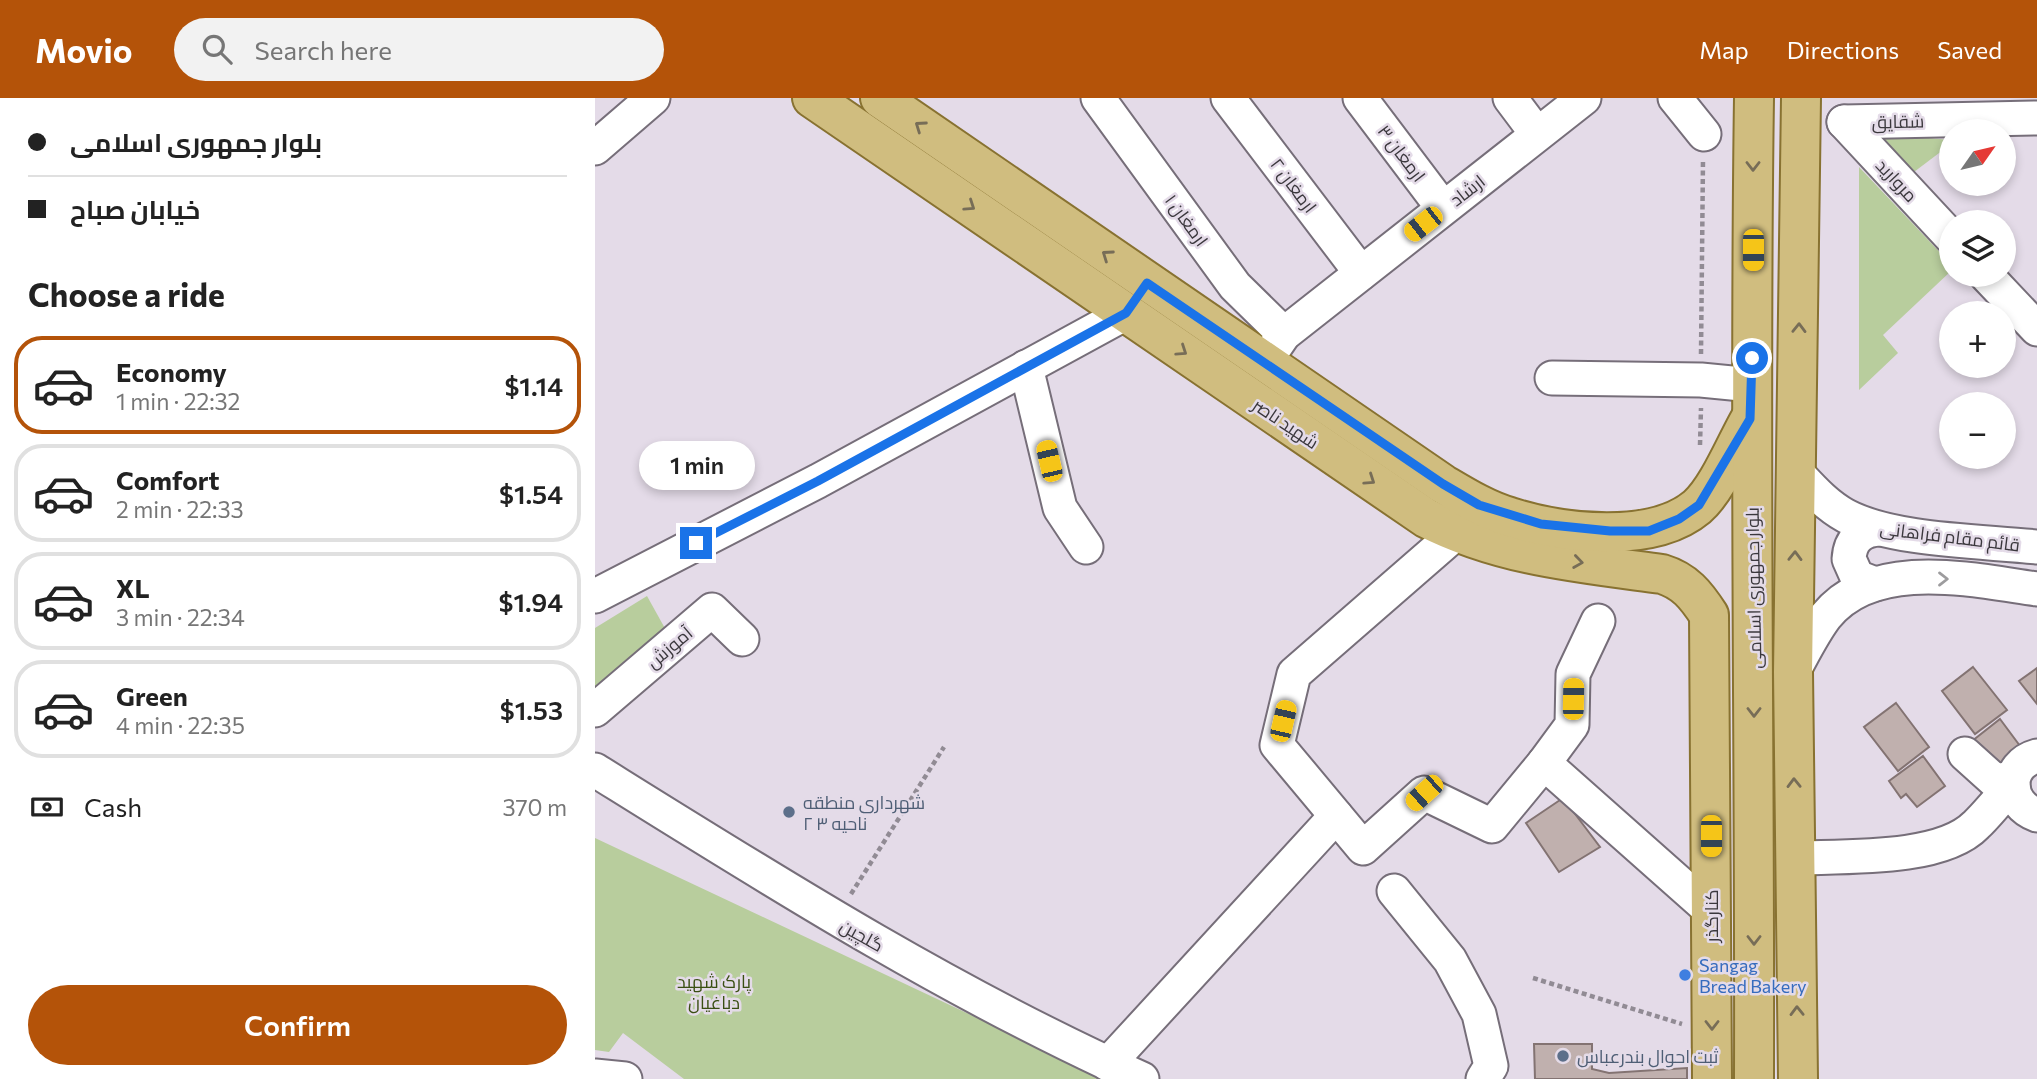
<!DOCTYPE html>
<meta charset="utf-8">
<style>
:root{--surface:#fff;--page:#f2f2f2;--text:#222;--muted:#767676;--line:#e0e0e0;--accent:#b45309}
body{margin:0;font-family:Commissioner,Cairo,sans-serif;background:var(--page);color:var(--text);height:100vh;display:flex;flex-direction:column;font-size:26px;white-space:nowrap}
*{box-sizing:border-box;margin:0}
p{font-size:23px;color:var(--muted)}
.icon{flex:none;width:38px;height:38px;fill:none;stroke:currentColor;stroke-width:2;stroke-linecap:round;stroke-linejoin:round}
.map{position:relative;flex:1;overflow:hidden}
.drawer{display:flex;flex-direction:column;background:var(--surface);width:595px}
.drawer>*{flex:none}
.guide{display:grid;align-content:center;height:154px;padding:0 28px;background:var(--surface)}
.needle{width:46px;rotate:56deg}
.buttons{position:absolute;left:1344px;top:21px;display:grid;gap:14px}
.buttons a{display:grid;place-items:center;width:77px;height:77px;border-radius:50%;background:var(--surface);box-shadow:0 4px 10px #0003;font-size:35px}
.end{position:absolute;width:32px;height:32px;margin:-16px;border:9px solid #1a73e8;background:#fff;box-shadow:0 0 0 4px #fff}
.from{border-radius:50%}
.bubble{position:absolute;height:49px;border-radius:24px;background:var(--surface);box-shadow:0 4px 10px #0003;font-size:23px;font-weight:600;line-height:49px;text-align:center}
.car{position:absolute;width:21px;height:42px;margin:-21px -10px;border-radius:9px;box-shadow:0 0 5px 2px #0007;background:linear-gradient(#f5c518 24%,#345 0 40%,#f5c518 0 76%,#345 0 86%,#f5c518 0)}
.guide b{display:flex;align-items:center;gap:24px;height:66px;font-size:26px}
.guide b+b{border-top:2px solid var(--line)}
.guide i{width:18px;height:18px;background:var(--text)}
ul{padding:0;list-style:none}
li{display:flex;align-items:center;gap:21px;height:98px;margin:0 14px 10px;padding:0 14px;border:4px solid var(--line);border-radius:28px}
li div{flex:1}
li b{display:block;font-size:26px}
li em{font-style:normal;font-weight:600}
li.current{border-color:var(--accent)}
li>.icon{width:63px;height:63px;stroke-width:1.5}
h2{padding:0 28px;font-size:32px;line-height:84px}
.pay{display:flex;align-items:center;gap:18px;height:77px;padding:0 28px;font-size:26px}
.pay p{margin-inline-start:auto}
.action{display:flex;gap:14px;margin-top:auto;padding:14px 28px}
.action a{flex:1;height:80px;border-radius:42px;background:var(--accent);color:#fff;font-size:28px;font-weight:600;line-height:80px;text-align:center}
header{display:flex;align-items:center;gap:42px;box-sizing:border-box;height:98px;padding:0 35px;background:var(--accent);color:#fff}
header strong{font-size:33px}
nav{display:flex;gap:38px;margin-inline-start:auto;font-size:24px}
.search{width:490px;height:63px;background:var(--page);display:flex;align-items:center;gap:18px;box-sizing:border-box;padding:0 24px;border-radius:38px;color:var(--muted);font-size:26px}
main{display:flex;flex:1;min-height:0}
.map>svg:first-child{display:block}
</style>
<header>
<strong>Movio</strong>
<div class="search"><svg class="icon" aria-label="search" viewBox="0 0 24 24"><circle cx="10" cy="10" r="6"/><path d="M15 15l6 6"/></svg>Search here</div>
<nav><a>Map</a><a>Directions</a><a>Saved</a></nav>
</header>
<main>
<section class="drawer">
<div class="guide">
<b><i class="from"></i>بلوار جمهوری اسلامی</b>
<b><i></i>خیابان صباح</b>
</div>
<h2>Choose a ride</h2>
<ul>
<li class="current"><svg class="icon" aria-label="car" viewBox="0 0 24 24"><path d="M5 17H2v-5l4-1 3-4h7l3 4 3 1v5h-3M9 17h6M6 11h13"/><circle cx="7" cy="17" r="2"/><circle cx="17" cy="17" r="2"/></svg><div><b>Economy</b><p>1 min · 22:32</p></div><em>$1.14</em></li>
<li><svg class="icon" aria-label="car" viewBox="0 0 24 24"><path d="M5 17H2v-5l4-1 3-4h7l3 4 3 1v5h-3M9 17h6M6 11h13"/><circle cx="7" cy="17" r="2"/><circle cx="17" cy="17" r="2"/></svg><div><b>Comfort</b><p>2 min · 22:33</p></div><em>$1.54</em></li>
<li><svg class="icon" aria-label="car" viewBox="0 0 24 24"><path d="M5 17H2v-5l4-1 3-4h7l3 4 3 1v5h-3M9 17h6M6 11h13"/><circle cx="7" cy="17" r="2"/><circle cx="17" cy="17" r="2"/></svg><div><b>XL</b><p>3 min · 22:34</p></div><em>$1.94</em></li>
<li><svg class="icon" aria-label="car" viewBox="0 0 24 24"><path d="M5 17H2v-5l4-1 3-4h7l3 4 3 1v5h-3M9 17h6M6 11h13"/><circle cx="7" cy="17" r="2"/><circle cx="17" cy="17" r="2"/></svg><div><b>Green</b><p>4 min · 22:35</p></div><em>$1.53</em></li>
</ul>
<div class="pay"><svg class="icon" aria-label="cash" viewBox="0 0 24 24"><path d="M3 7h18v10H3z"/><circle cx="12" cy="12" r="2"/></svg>Cash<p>370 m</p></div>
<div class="action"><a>Confirm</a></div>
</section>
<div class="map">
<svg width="1442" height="981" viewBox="0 0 1442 981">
<rect width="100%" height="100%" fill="#e4dbe8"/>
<!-- green -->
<g fill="#b8cd9d">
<polygon points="1278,35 1356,42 1356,46 1315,77"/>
<polygon points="1264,69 1356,166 1356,173 1288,237 1303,255 1264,292"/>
<polygon points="52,498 72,534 0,593 0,530"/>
<polygon points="0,740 512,981 89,981 28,935 14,954 0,952"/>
</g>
<!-- building -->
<g fill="#c0b0ae" stroke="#837372" stroke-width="2">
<polygon points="1378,569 1412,612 1380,636 1347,593"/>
<polygon points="1442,570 1442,606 1424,583"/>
<polygon points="1301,605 1334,649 1303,673 1269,629"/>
<polygon points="1405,621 1428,652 1399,673 1372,647"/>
<polygon points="1328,658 1350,688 1322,709 1311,696 1306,700 1294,683"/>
<polygon points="968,700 1005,749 964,774 931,725"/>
<polygon points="939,946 997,946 997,971 1014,975 1092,970 1092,981 940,981"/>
</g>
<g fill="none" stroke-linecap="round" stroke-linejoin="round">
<defs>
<g id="minor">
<polyline points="503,0 640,188 689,236"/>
<polyline points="633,0 766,175"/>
<polyline points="765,0 848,110"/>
<polyline points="915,0 942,36"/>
<polyline points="1080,0 1109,36"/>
<polyline points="1249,24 1442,20"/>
<polyline points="1249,24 1356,139"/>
<polyline points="0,50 58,0"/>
<polyline points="1391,177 1442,231"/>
<polyline points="669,265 689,236 989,0"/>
<polyline points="431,269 465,410 491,449"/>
<polyline points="957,280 1106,282 1157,287"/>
<path d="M 1202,375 C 1217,391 1231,407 1251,418 C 1299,443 1386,443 1442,449"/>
<polyline points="861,435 699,576 682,647 768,750 829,695 897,728 949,665 1116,813"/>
<path d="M 1280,486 L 1262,479 L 1254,461 C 1255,442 1266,432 1284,431"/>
<polyline points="0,498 223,383 531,215"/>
<path d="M 1198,574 C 1208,556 1218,535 1231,518 C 1279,459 1377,482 1442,491"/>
<polyline points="0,612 117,512 147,541"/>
<polyline points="1370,656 1400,683 1417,680"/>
<path d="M 1442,658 C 1409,667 1411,706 1442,717"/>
<polyline points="949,665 977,627 978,576 1003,523"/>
<path d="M 0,672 C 178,783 355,895 547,981"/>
<path d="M 1200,760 C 1249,758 1346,763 1381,727 C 1394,715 1404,700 1418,688"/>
<polyline points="799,793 855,862 884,916 896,968 888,981"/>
<polyline points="513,966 741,718"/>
<polyline points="0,978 30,981"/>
</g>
<g id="major">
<path d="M 217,0 L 831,420 C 905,458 985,465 1067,476 C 1090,483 1101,497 1114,517 L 1117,981"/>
<path d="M 285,0 L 848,386 C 870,399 891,412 915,419 C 968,436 1058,446 1102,409 C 1123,391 1141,345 1155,321"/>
<path d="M 1159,0 C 1154,327 1160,654 1159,981"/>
<polyline points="1203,981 1198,574 1206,0"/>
</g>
</defs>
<!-- minor casing -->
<use href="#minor" stroke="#766e79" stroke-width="37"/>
<!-- major casing -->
<use href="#major" stroke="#887231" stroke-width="42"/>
<!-- path -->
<g stroke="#918b94" stroke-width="4.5" stroke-dasharray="5 3.5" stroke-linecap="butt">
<polyline points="1106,256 1108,62"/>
<polyline points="1105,347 1106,310"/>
<polyline points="256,796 349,649"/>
<polyline points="938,880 1087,926"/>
</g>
<!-- minor -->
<use href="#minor" stroke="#fff" stroke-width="33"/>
<!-- major -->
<use href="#major" stroke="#d0bd7f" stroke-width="38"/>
</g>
<!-- one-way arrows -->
<defs><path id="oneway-chevron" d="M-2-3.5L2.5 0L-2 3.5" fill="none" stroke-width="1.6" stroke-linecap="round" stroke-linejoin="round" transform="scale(1.75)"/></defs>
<g stroke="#776d57">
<use href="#oneway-chevron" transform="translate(325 28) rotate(-145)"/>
<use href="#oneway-chevron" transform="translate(1158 68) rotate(90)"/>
<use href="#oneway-chevron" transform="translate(375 108) rotate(34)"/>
<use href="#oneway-chevron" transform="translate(512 157) rotate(-145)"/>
<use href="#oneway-chevron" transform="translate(1204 230) rotate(-89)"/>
<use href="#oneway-chevron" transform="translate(587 253) rotate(34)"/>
<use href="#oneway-chevron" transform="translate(775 382) rotate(34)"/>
<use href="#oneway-chevron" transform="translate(1200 458) rotate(-89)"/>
<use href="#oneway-chevron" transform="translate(983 464) rotate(8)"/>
<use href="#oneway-chevron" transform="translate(1159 614) rotate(90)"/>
<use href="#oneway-chevron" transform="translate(1199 685) rotate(-91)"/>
<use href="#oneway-chevron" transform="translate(1159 842) rotate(90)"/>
<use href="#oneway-chevron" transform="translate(1202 913) rotate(-91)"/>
<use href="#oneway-chevron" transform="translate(1117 927) rotate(90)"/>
</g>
<use stroke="#9d9c9e" href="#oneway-chevron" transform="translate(1348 481)"/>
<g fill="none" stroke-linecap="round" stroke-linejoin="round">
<!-- route -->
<polyline stroke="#1a73e8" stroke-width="9" points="101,445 223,383 531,215 552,185 848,386 884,407 946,426 1015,433 1054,433 1084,421 1104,407 1155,321 1157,260"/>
</g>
<!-- markers -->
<g fill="#5c6f8a" stroke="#e4dbe8" stroke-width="2.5">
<circle cx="194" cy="714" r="7"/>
<circle cx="968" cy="958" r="7"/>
</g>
<circle fill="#3f7fe0" stroke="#e4dbe8" stroke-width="2.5" cx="1090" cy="877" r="7"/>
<g text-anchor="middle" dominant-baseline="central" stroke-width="5" stroke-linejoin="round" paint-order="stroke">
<!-- street labels -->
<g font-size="18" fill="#3b383d" stroke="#e4dbe8">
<text transform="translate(1303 23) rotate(-1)">شقایق</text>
<text transform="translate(807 55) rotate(53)">ارمغان ۳</text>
<text transform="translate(1302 82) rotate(47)">مروارید</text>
<text transform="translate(699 87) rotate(53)">ارمغان ۲</text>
<text transform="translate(872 92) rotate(-38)">ارشاد</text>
<text transform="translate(592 122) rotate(54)">ارمغان ۱</text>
<text transform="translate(691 325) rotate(34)">شهید ناصر</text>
<text transform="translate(1355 438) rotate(7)">قائم مقام فراهانی</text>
<text transform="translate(1158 490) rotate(-91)">بلوار جمهوری اسلامی</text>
<text transform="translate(74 549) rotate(-40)">آموزش</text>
<text transform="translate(1116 818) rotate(-90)">کنارگذر</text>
<text transform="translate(267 837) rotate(29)">گلچین</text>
</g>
<!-- service labels -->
<g font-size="18" fill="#4e5e75" stroke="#e4dbe8" text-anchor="start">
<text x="208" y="704">شهرداری منطقه<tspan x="208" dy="21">۲ ناحیه ۳</tspan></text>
<text x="982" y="958">ثبت احوال بندرعباس</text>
</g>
<!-- shop labels -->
<g font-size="18" fill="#366cbe" stroke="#e4dbe8" text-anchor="start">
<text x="1104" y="867">Sangag<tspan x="1104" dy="21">Bread Bakery</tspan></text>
</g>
<!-- park labels -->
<g font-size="18" fill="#3a4f12" stroke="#e4dbe8">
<text x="119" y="883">پارک شهید<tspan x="119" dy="21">دباغیان</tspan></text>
</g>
</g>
</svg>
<div class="buttons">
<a><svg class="needle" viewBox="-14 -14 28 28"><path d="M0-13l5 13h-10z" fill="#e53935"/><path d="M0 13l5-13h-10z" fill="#767676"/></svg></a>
<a><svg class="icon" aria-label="layers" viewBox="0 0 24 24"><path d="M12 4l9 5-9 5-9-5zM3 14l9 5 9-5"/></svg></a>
<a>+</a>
<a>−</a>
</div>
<i class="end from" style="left:1157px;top:260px"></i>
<i class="end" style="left:101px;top:445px"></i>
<div class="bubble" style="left:44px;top:343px;width:116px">1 min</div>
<i class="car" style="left:828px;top:126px;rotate:232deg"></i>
<i class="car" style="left:1158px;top:152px;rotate:180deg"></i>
<i class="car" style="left:454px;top:363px;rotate:347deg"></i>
<i class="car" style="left:978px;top:601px;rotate:1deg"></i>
<i class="car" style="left:688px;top:623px;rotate:13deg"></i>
<i class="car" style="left:829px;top:695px;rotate:228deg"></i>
<i class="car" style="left:1116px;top:738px;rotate:180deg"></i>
</div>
</main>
